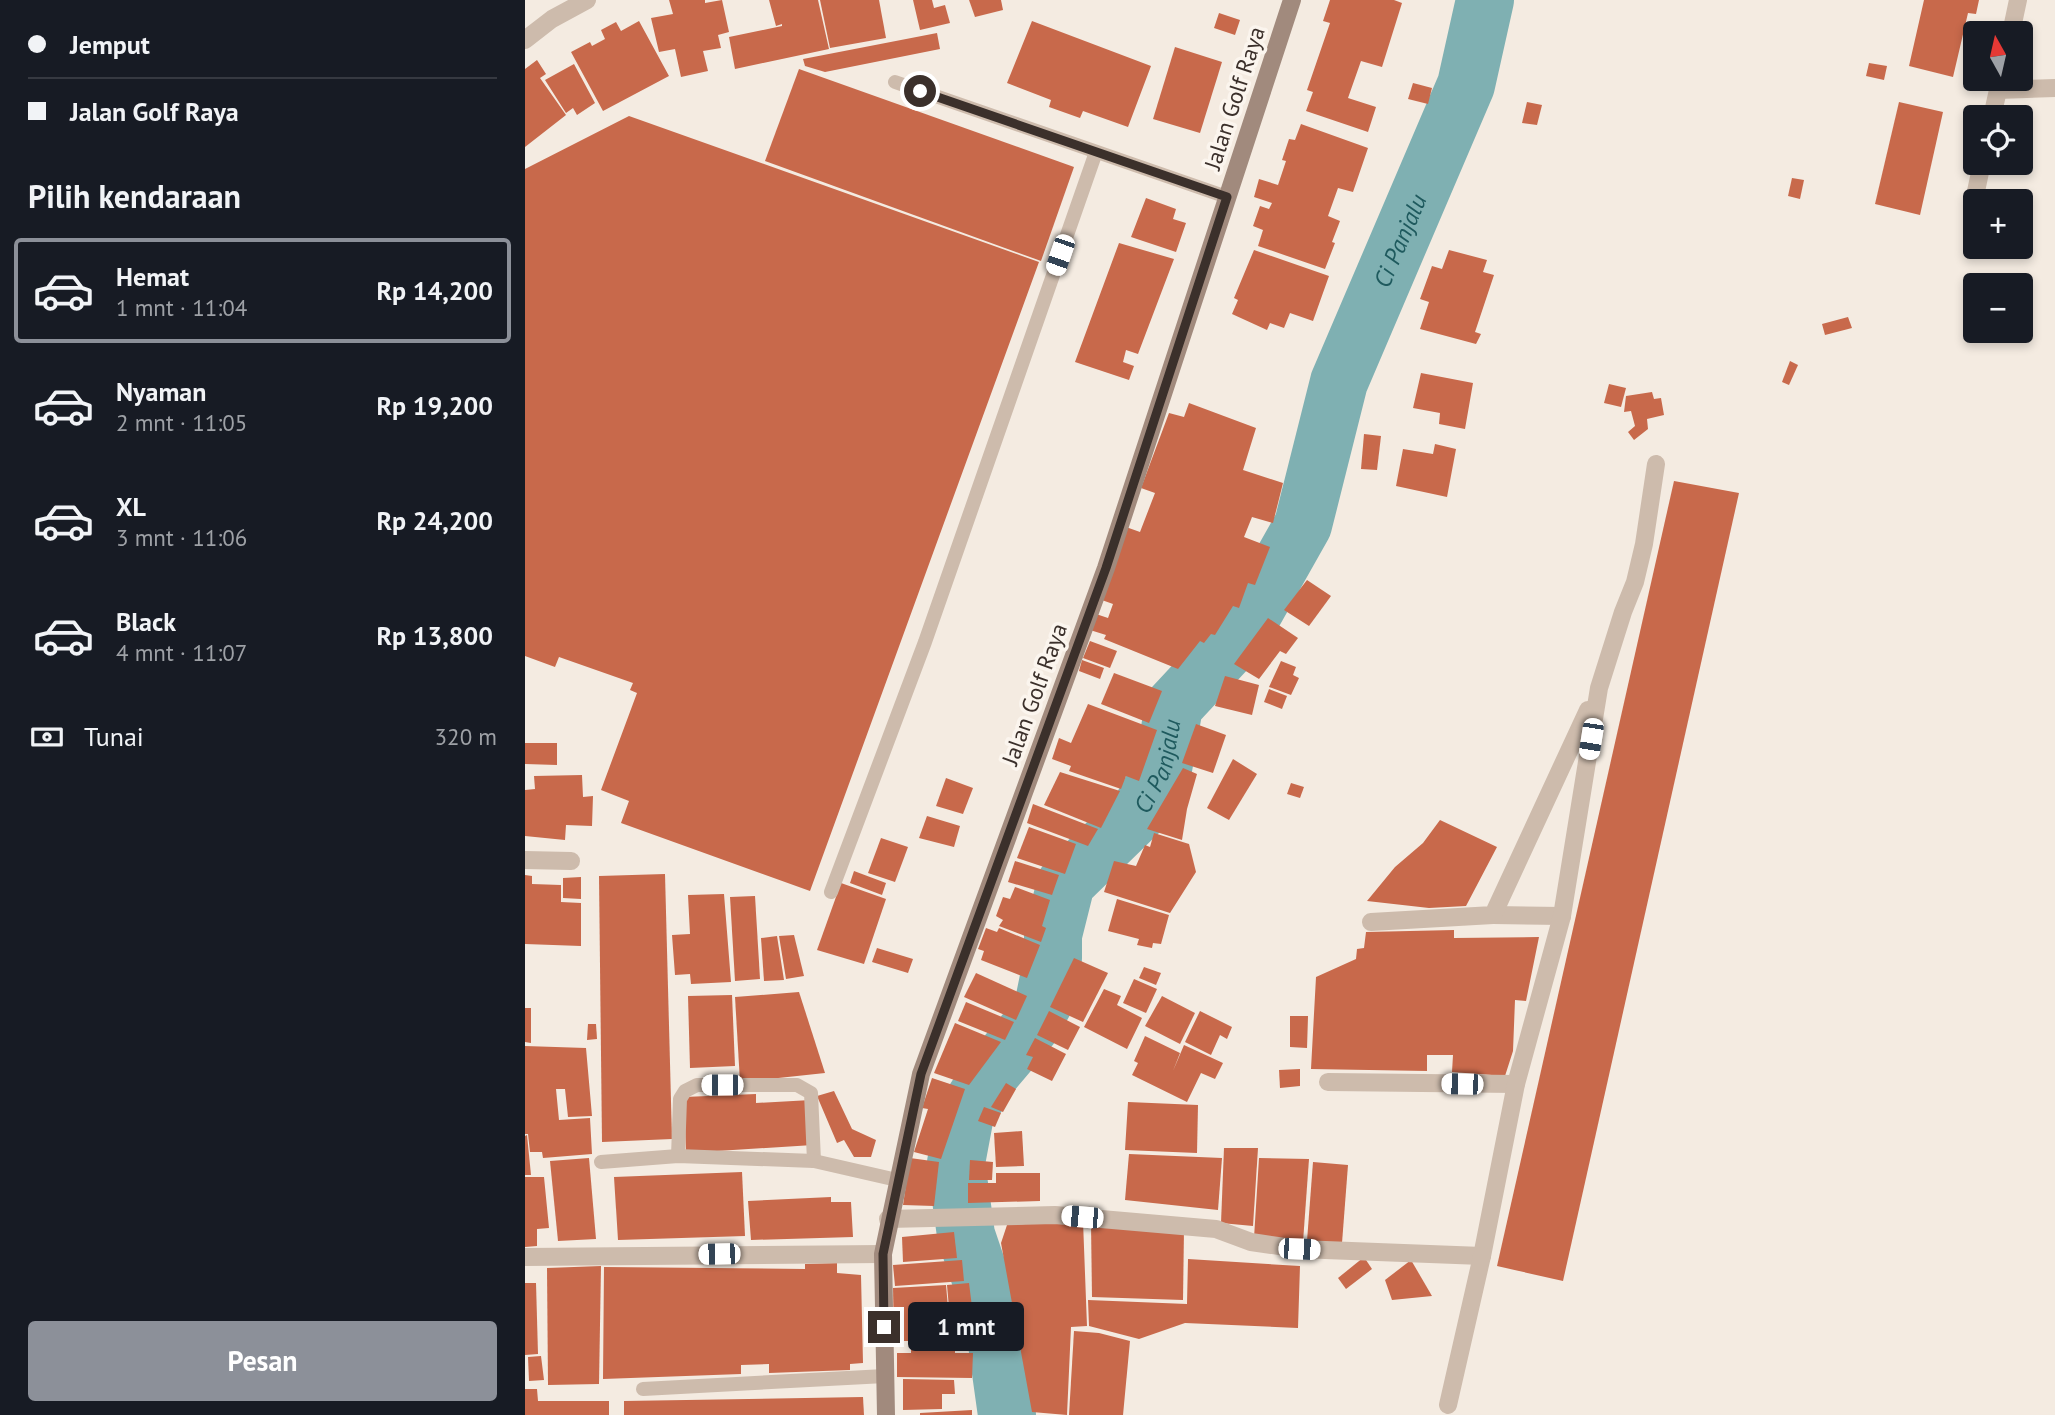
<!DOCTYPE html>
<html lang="id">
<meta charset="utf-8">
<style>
:root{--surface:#171b24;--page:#242831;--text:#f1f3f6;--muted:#9ea1a6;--line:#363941;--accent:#8c9099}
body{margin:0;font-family:"PT Sans",sans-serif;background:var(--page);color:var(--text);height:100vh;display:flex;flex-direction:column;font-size:26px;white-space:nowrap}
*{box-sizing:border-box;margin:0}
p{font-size:23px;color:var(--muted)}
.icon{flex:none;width:38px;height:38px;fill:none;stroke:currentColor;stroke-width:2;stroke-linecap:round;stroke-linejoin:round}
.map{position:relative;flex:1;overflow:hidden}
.details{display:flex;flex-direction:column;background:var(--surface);width:525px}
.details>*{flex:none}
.guide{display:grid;align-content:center;height:154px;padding:0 28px;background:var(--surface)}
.needle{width:46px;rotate:352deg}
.buttons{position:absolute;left:1438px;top:21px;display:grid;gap:14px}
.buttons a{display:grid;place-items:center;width:70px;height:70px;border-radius:7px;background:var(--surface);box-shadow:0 4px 10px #0003;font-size:35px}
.end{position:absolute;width:32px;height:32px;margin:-16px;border:9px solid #3b302b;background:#fff;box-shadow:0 0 0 4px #fff}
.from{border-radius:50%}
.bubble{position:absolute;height:49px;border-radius:7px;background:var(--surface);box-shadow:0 4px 10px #0003;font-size:23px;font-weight:600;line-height:49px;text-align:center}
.car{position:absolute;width:21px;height:42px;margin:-21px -10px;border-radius:9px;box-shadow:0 0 5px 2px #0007;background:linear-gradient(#fff 24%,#345 0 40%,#fff 0 76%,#345 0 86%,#fff 0)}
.guide b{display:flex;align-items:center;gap:24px;height:66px;font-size:26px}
.guide b+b{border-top:2px solid var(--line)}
.guide i{width:18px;height:18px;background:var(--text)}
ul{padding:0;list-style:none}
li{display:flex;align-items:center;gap:21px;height:105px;margin:0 14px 10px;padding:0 14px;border:4px solid transparent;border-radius:7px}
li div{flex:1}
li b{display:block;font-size:26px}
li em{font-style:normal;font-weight:600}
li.on{border-color:var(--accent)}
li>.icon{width:63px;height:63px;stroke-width:1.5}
h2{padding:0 28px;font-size:32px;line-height:84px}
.pay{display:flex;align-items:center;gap:18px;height:77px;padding:0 28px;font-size:26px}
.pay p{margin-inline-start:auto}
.primary-button{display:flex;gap:14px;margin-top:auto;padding:14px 28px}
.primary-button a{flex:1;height:80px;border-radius:7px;background:var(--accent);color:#fff;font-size:28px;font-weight:600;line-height:80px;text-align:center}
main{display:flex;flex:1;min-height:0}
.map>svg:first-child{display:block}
</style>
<main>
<section class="details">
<div class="guide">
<b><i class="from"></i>Jemput</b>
<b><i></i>Jalan Golf Raya</b>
</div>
<h2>Pilih kendaraan</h2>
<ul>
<li class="on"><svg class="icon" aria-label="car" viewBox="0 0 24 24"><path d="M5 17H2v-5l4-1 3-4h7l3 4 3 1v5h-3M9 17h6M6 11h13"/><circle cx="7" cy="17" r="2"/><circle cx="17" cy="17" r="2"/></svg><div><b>Hemat</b><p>1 mnt · 11:04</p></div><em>Rp 14,200</em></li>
<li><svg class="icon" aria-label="car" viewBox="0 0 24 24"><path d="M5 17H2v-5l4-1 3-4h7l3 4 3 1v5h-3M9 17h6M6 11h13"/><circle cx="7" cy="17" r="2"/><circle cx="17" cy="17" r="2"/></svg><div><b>Nyaman</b><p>2 mnt · 11:05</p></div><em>Rp 19,200</em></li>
<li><svg class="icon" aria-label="car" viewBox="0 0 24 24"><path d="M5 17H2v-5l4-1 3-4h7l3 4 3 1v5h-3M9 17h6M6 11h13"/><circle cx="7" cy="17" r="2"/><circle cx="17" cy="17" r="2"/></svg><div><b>XL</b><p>3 mnt · 11:06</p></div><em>Rp 24,200</em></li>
<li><svg class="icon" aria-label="car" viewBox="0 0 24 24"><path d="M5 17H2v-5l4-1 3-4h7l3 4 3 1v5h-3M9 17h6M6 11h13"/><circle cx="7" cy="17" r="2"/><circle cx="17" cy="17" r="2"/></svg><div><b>Black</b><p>4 mnt · 11:07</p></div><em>Rp 13,800</em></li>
</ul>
<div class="pay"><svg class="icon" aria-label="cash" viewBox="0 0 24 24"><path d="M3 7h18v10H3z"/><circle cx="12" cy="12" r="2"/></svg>Tunai<p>320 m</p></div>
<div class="primary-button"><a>Pesan</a></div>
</section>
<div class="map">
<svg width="1530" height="1415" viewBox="0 0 1530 1415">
<rect width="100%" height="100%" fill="#f4ebe1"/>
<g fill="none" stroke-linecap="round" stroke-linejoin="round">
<!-- river -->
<path stroke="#7fb0b2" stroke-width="58" id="s1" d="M 482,1415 L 468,1315 L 441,1235 L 431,1163 L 440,1115 L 467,1072 L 505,1027 L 519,1002 L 528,958 L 528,935 L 541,883 L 615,811 L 638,769 L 649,706 L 717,633 L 778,525 L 814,382 L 941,85 L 960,0"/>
</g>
<!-- building -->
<g fill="#c8694b">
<polygon points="144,0 180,0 180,3 197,0 204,32 193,35 196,48 178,51 183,71 156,77 150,49 134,52 126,18 148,14"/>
<polygon points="244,0 293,0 304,49 210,69 204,37 257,26 257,24 251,26"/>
<polygon points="295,0 354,0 361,38 305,48"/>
<polygon points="388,0 407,0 409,8 420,5 425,23 395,30"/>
<polygon points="444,0 476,0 478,10 450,17"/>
<polygon points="805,0 869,0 877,3 857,67 836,61 823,98 851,107 843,132 781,111 788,92 782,90 805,23 798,21"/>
<polygon points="1399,0 1454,0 1451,14 1443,13 1428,77 1384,66"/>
<polygon points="694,13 715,20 710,35 689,28"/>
<polygon points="114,21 144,76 78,111 46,52 65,42 67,46 80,39 76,30 91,22 96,31"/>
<polygon points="507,21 626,66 603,127 558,111 555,118 524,107 526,100 482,83"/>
<polygon points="412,33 415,49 300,72 280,66 278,59"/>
<polygon points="650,47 697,62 675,133 628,119"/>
<polygon points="12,60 21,74 15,78 41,115 0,147 0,69"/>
<polygon points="1344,63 1362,66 1359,80 1341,76"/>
<polygon points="49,64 70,103 52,115 48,108 41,113 20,80"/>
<polygon points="274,69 549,167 516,261 240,161"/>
<polygon points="888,83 907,88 903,104 883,99"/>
<polygon points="1002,102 1017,105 1012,125 997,123"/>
<polygon points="1374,102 1418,112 1395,215 1350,204"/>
<polygon points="104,116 514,262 285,891 96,823 104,801 76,790 112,693 105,690 108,683 34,657 30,667 0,656 0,169"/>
<polygon points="776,124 843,148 828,192 813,188 803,216 815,221 807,242 810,243 800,269 733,246 738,230 728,226 735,206 744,209 747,203 729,197 734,179 753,185 761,161 757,160 764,139 770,140"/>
<polygon points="1267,178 1279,180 1275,199 1263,196"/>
<polygon points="621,198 651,209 648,219 661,223 651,252 606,237"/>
<polygon points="594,243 649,259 613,354 601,350 598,362 609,366 604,380 550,362"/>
<polygon points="729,250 804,276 788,321 765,313 759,328 745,323 742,330 707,314 713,300 709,298"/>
<polygon points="924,250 962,260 958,272 969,275 950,332 956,334 951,344 895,329 904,302 895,299 907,266 917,269"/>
<polygon points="1323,317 1327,328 1300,335 1297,324"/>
<polygon points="1265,361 1273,365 1264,385 1257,382"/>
<polygon points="896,373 948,383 940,429 914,424 915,413 888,408"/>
<polygon points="1084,384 1101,388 1096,407 1079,403"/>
<polygon points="1127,392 1129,399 1136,398 1139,415 1122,419 1123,429 1109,440 1103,432 1110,426 1106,411 1099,412 1101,396"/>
<polygon points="664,403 731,428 718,470 758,483 748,523 727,517 719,537 745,547 730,585 723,583 714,608 708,606 690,635 686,634 679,643 675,641 653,669 579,639 581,635 565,630 571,614 583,618 588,604 574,599 601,527 615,532 630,493 616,488 644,413 659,417"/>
<polygon points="839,434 856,436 852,470 836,469"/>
<polygon points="910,444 931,449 922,497 871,486 878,449 908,454"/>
<polygon points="1149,481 1214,493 1038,1281 972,1266"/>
<polygon points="782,580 806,596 784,626 759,610"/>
<polygon points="743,618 773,638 761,654 755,651 734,679 709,664"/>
<polygon points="565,641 592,651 585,668 558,658"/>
<polygon points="557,660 579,668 575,679 554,671"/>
<polygon points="756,661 771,667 768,675 774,678 766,695 744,687"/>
<polygon points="589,673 637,691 624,723 576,704"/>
<polygon points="700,676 734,685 727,715 690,706"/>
<polygon points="744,689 762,696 757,709 739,702"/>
<polygon points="563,704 632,730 614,781 601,776 596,789 544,771 546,766 527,759 534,738 546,743"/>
<polygon points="671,724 701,735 688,773 657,763"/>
<polygon points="0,743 32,743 32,765 0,764"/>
<polygon points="708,759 732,774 704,820 682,808"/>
<polygon points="658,768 672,774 662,809 657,840 622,829"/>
<polygon points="535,772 595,791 576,828 519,805"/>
<polygon points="57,775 58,797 68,796 67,826 41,825 40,840 0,836 0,790 10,789 9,776"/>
<polygon points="421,778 448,788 438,814 411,806"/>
<polygon points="766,783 779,787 775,798 762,794"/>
<polygon points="508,804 573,829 563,846 502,823"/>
<polygon points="402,816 435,826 429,847 394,838"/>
<polygon points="915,820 972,847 941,906 904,908 842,901 870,867 898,843"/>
<polygon points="504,827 551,844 540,874 492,858"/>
<polygon points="629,833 664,844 671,872 645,913 579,892 589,861 611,866 620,845 625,847"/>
<polygon points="356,838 383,847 370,882 343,873"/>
<polygon points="490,861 534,875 527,895 483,882"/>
<polygon points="329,871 361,883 357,895 325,883"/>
<polygon points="140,874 147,1139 77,1142 74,876"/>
<polygon points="0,875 7,876 7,884 36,885 36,902 56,903 56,946 0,944"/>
<polygon points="56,877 56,899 38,898 38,878"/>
<polygon points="316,883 361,899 339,964 292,950"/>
<polygon points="490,887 525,900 517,926 521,928 516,942 474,926 478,920 471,916 478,897 485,899"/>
<polygon points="199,894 206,982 166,984 165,974 150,975 147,935 165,934 163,895"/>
<polygon points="230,896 235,979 210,981 205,897"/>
<polygon points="592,899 644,915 636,944 628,943 627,948 612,945 614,939 583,931"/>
<polygon points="461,928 472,932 474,928 515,945 502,978 456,960 459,951 453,949"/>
<polygon points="929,930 929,938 1014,937 1001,1001 990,1000 988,1051 980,1076 927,1072 928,1055 902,1055 902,1071 786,1069 791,977 831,959 832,949 839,948 841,932"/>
<polygon points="269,935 279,976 261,979 254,936"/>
<polygon points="252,936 259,980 239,981 236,938"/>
<polygon points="352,948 388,959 383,973 347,962"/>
<polygon points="549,958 583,973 558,1022 525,1007"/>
<polygon points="619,967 636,973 631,985 614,978"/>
<polygon points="451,973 502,996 491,1020 439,997"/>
<polygon points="609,979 632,989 621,1013 598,1003"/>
<polygon points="579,989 596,996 592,1005 617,1018 602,1049 559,1027"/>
<polygon points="274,992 300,1073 215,1082 210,997"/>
<polygon points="207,995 210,1066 165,1068 163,996"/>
<polygon points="637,996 670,1013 655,1044 620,1026"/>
<polygon points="441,1002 489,1022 480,1040 433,1021"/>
<polygon points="0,1008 6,1008 6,1043 0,1042"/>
<polygon points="524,1011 555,1027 543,1050 512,1035"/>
<polygon points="675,1011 707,1027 702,1039 695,1035 686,1055 660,1042"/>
<polygon points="765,1016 783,1016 782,1048 765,1047"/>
<polygon points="430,1023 476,1042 444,1085 409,1073"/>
<polygon points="63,1024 71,1024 72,1039 62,1040"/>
<polygon points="620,1036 655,1053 648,1071 659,1045 698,1063 690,1079 676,1073 662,1102 607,1075 613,1063 609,1061"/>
<polygon points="510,1038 541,1054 527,1081 502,1069 508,1057 501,1055"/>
<polygon points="0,1046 61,1048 67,1116 43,1117 40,1089 31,1089 34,1120 65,1118 67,1154 18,1158 17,1152 5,1152 3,1134 0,1134"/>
<polygon points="775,1069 775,1086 755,1088 754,1070"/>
<polygon points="407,1078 440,1089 416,1159 389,1152 403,1109 397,1108"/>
<polygon points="481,1083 491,1089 478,1112 466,1107"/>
<polygon points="309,1091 327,1129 351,1140 346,1157 329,1157 319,1140 312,1143 292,1096"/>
<polygon points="231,1094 231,1103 286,1100 288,1145 161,1153 159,1097"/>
<polygon points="603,1102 673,1105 672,1153 600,1150"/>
<polygon points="459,1107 476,1113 470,1127 453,1121"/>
<polygon points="497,1131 499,1166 471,1167 469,1133"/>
<polygon points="2,1135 6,1175 0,1175 0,1136"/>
<polygon points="699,1148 733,1148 728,1226 696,1223"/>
<polygon points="604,1154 697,1158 693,1210 600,1200"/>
<polygon points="64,1158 71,1239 33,1241 25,1161"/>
<polygon points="385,1158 414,1162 409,1206 378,1205"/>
<polygon points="734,1158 784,1159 778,1242 729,1238"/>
<polygon points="445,1160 468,1162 467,1180 444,1180"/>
<polygon points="788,1162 823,1165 817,1243 782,1241"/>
<polygon points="217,1172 220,1236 93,1240 89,1177"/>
<polygon points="471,1173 515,1173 515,1201 443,1203 443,1183 471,1183"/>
<polygon points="0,1177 19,1177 24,1228 12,1229 12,1246 0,1247"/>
<polygon points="306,1197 306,1202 326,1202 328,1237 226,1240 223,1201"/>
<polygon points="558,1221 562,1326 546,1327 542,1415 507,1412 476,1243 482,1225"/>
<polygon points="566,1224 659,1229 658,1300 567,1297"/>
<polygon points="429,1232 432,1258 378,1262 377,1237"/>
<polygon points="839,1257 847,1269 821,1289 813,1278"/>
<polygon points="663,1259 775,1266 773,1328 660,1323 614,1339 564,1326 563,1300 662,1304"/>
<polygon points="437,1260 439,1281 370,1286 368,1265"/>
<polygon points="886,1260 907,1296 867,1300 860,1280"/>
<polygon points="312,1263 312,1273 336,1275 338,1363 325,1364 325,1370 244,1373 244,1364 216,1365 216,1374 78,1379 79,1267 280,1269 280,1264"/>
<polygon points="76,1266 74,1384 23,1385 22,1268"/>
<polygon points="0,1283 11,1283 13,1354 0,1355"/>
<polygon points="444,1283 451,1339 427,1342 422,1285"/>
<polygon points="421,1285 426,1341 369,1341 368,1288"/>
<polygon points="549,1331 574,1333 605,1341 598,1415 544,1415"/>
<polygon points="386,1343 430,1344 430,1353 448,1353 447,1378 372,1377 372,1353 386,1353"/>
<polygon points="16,1356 19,1380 4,1381 3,1357"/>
<polygon points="378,1379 429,1380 430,1394 417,1394 417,1409 378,1410"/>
<polygon points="0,1389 12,1389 13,1401 84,1401 84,1415 0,1415"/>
<polygon points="338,1397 339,1415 99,1415 99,1401"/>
<polygon points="447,1410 447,1415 395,1415 395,1413"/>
</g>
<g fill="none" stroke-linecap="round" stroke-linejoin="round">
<!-- lane -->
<g stroke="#cdbbac" stroke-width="14">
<polyline points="370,82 702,197"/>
<polyline points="306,892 400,642 571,152"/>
<polyline points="153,1156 155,1099 160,1091 172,1085 272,1085 286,1093 289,1161"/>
<polyline points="76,1162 153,1156 289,1161 372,1180"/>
<polyline points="118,1389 360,1376"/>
</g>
<!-- street -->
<g stroke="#cdbbac" stroke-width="18">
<polyline points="1486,33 1493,0"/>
<polyline points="0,40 27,19 62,0"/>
<polyline points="1476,79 1473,90 1530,88"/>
<polyline points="1467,117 1473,90"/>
<polyline points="1450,196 1457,163"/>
<polyline points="0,860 46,861"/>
<polyline points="968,915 1037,916"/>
<polyline points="846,922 968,915 1063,710"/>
<polyline points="803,1082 991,1084"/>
<polyline points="363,1219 530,1215 691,1229 726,1242 774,1249 957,1256 991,1084 1037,916 1074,688 1098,612 1110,582 1119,544 1131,464"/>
<polyline points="0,1257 358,1254"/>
<polyline points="923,1405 957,1256"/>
</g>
<!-- secondary -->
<polyline stroke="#a18a7d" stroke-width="18" points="361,1415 358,1254 396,1074 581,568 767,0"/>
</g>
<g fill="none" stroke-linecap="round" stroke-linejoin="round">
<!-- route -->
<polyline stroke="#3b302b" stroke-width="9" points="359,1327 358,1254 396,1074 581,568 702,197 395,91"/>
</g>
<g text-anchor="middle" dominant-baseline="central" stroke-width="7" stroke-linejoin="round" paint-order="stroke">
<!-- street labels -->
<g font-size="23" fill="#3b302b" stroke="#fbf5ee">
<text transform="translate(709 98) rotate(-72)">Jalan Golf Raya</text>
<text transform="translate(509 694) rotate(-70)">Jalan Golf Raya</text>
</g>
<!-- water labels -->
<g font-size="24" font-style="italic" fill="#1f5a5e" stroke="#fbf5ee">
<text stroke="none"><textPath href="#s1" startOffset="1307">Ci Panjalu</textPath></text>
<text stroke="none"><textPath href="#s1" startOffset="719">Ci Panjalu</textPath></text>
</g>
</g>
</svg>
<div class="buttons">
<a><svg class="needle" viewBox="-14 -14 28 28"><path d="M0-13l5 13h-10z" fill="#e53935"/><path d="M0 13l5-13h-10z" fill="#9ea1a6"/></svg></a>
<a><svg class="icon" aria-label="locate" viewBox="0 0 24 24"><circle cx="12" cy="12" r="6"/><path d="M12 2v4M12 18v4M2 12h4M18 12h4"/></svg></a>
<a>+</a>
<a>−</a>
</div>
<i class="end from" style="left:395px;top:91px"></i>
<i class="end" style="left:359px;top:1327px"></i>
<div class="bubble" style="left:383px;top:1302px;width:116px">1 mnt</div>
<i class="car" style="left:535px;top:255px;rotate:199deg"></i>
<i class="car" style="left:1066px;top:739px;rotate:189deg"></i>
<i class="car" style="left:937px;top:1084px;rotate:271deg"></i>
<i class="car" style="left:197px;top:1085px;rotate:270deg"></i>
<i class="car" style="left:557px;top:1217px;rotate:275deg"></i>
<i class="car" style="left:774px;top:1249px;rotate:92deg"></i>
<i class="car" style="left:194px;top:1254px;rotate:269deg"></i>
</div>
</main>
